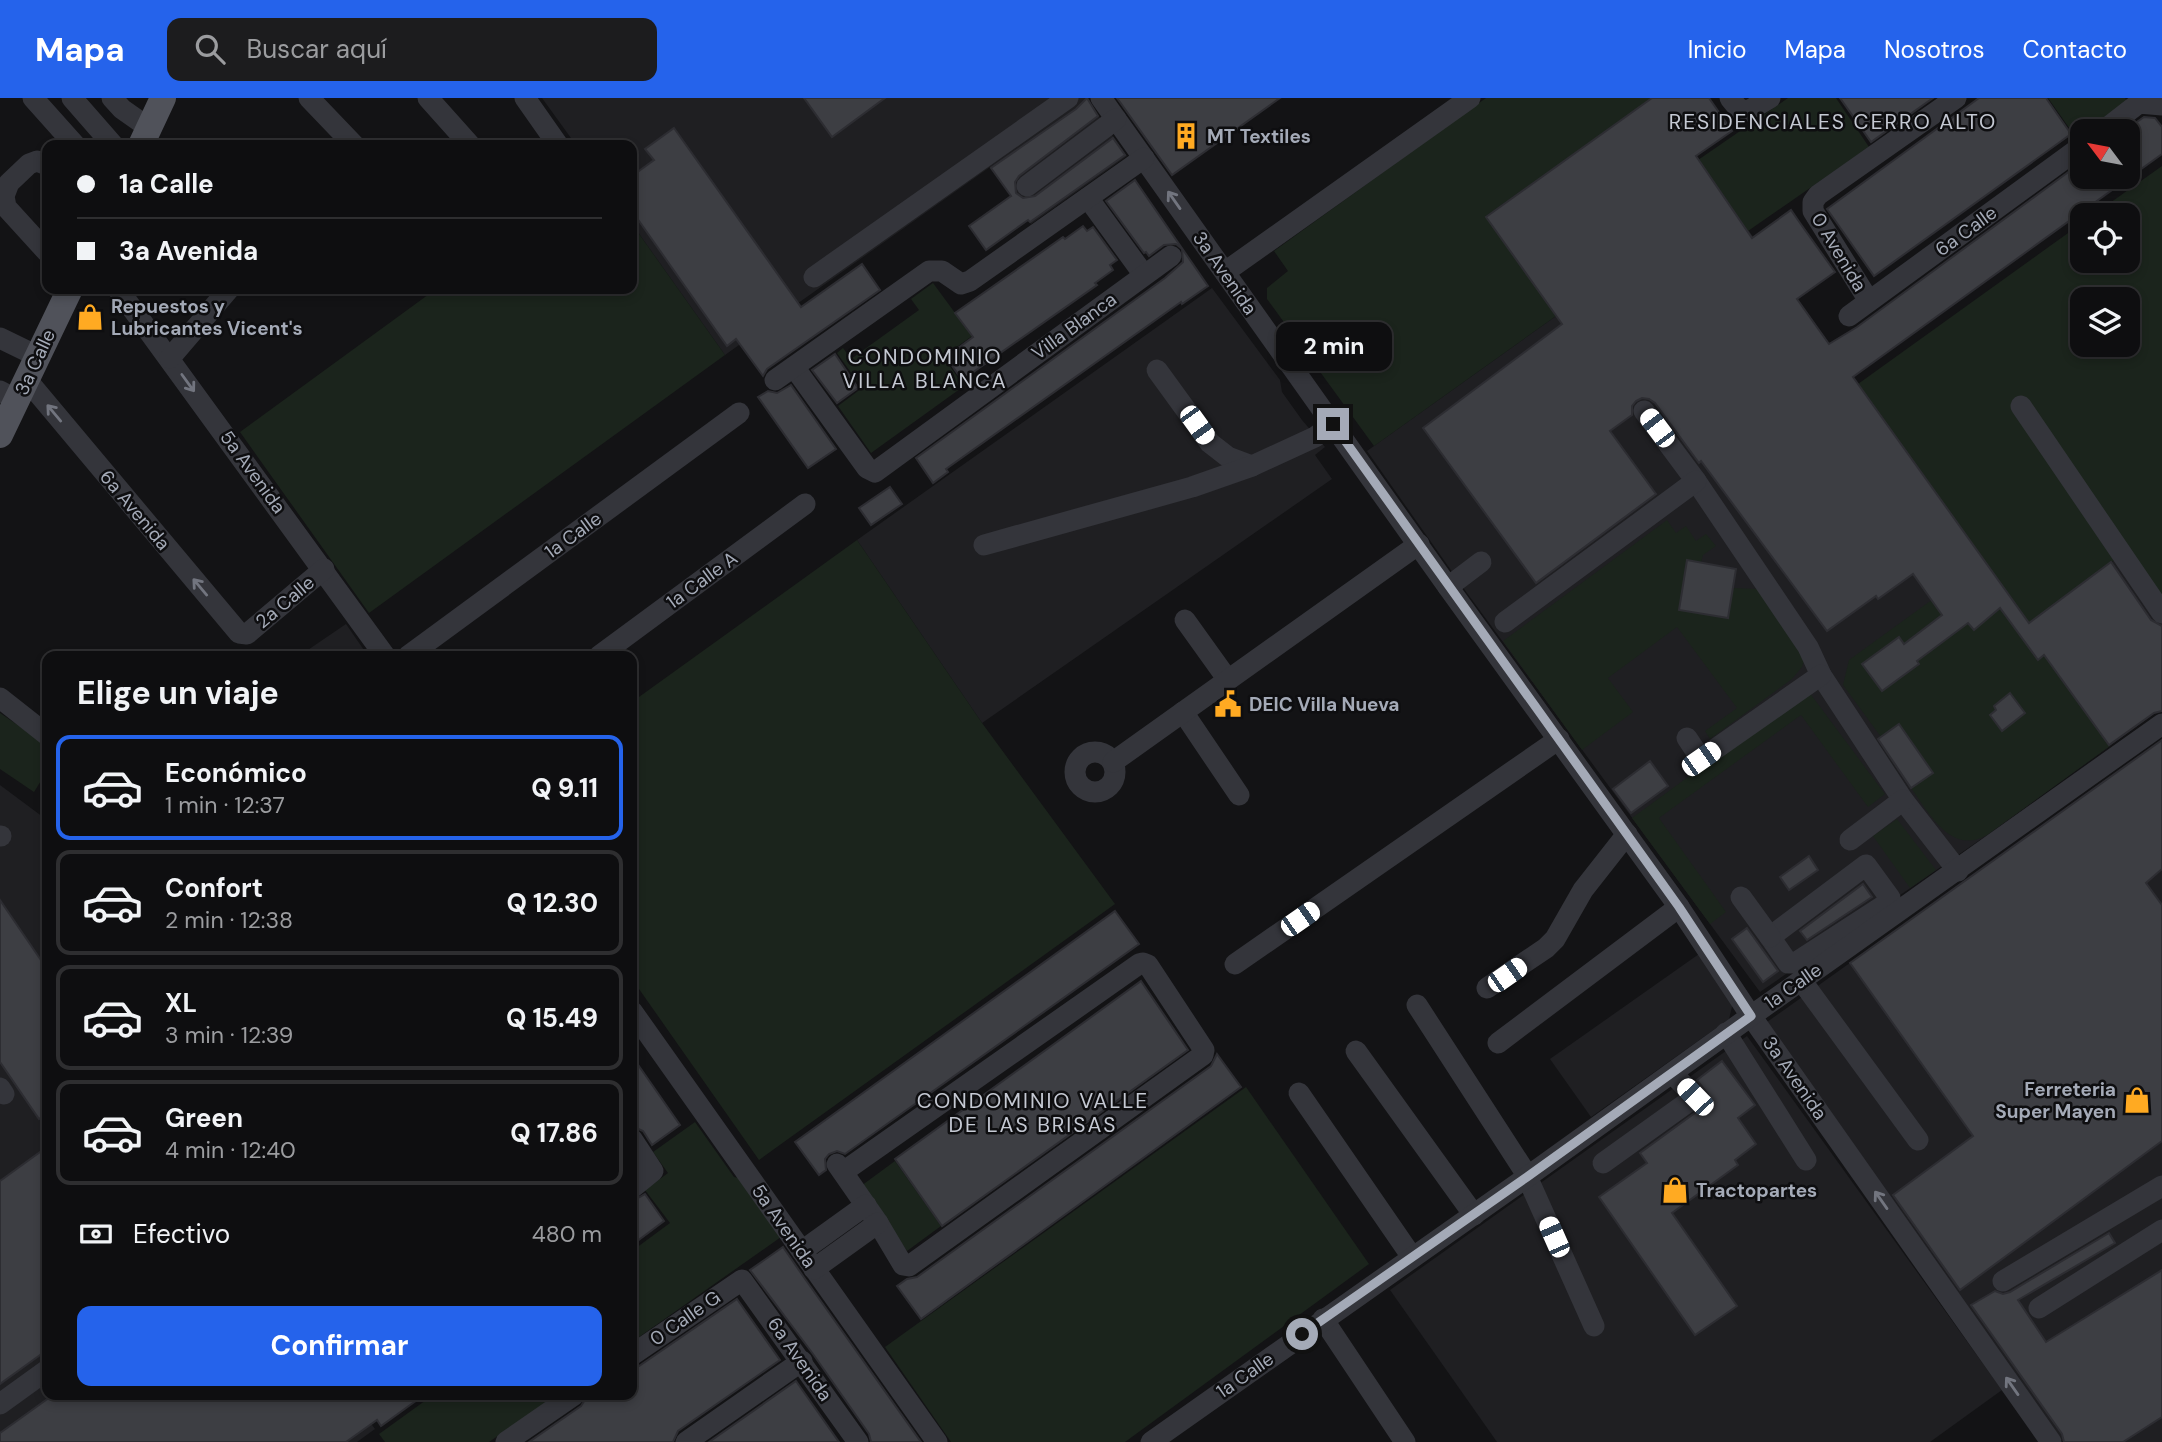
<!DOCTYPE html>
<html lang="es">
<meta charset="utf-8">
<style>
:root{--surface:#0e0e10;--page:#1c1c1e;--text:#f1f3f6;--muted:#9b9c9f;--line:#2e2e30;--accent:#2563eb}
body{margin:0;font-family:"DM Sans",sans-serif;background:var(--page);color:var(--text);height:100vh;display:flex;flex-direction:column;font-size:26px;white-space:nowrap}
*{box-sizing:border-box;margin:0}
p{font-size:23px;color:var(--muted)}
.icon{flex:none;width:38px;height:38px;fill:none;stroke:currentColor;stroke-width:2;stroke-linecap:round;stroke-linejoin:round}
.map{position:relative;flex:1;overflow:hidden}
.panel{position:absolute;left:42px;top:553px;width:595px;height:749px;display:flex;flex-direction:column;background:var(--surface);border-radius:14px;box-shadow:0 4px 10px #0003,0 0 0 2px var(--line)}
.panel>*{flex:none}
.guide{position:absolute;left:42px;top:42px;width:595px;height:154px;border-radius:14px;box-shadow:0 4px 10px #0003,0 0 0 2px var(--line);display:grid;align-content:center;height:154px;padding:0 35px;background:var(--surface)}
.needle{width:46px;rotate:302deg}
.buttons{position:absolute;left:2070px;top:21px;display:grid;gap:14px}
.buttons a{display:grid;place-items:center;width:70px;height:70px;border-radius:14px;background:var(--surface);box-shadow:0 4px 10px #0003,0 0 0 2px var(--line);font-size:35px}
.end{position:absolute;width:32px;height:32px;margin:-16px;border:9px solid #a4aab7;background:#111;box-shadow:0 0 0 4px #111}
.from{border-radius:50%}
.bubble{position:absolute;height:49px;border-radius:14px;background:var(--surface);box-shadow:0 4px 10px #0003,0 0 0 2px var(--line);font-size:23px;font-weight:700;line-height:49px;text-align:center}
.car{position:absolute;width:21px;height:42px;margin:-21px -10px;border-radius:9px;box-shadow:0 0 5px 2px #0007;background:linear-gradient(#fff 24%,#345 0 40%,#fff 0 76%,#345 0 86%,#fff 0)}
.guide b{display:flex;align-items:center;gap:24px;height:66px;font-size:26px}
.guide b+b{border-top:2px solid var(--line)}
.guide i{width:18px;height:18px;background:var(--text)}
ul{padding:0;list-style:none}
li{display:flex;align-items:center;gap:21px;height:105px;margin:0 14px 10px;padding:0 21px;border:4px solid var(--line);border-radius:14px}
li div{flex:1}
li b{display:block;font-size:26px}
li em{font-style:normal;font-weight:700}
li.selected{border-color:var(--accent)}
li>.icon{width:63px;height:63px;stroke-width:1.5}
h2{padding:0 35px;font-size:32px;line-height:84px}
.pay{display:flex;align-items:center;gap:18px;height:77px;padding:0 35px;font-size:26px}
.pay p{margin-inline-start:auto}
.primary-button{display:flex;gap:14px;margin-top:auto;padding:14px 35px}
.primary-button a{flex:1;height:80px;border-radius:14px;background:var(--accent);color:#fff;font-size:28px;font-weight:700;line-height:80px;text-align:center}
header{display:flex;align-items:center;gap:42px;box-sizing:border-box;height:98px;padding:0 35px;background:var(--accent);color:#fff}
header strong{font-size:33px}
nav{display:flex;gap:38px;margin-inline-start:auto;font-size:24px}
.search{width:490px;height:63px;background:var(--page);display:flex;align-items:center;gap:18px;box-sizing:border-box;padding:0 24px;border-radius:14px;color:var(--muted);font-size:26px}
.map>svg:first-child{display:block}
</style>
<header>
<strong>Mapa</strong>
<div class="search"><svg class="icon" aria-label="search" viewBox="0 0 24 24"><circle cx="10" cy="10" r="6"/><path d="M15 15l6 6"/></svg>Buscar aquí</div>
<nav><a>Inicio</a><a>Mapa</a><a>Nosotros</a><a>Contacto</a></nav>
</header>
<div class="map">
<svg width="2162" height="1344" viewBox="0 0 2162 1344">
<rect width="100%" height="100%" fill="#131315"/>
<!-- built -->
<g fill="#1f1f22">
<polygon points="542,0 1086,0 1127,58 1031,126 990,69 725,257 632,126 632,47 576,47"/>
<polygon points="1651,0 1654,0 2029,525 2117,460 2162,524 2162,610 1987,737 1760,894 1467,495 1367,353 1556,218 1486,119"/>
<polygon points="1212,190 1280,282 1282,294 1302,322 1325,349 1315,357 1332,381 982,625 857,442"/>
<polygon points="346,526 368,558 299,558"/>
<polygon points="2162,642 2162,1344 2063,1344 1767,924"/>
<polygon points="0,687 47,722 47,1297 351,1297 375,1331 357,1344 0,1344"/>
<polygon points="1699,856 1733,905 1729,921 1591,1019 1550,961"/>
<polygon points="1747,938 2002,1292 1930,1344 1497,1344 1390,1192"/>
</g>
<!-- green -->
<g fill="#1b241c" fill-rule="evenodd">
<polygon points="1486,0 1652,0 1486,118 1556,218 1374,348 1267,201 1267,190 1288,173 1274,153"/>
<polygon points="1788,0 1836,0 1869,49 1748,133 1698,62"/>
<polygon points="2048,0 2125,0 2128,4 2087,33 2082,33 2082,37 2077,41"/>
<path d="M 2162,68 L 2162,524 L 2117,460 L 2029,525 L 1858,286 L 2082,125 L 2082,163 L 2128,163 L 2128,117 L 2093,117 ZM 2082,201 L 2128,201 L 2128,247 L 2082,247 Z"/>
<polygon points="632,126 725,257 369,515 240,334 436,191 632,191"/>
<polygon points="933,185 972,238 943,259 964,288 871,355 838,308 862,290 837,255 843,250 851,261 919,212 911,201"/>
<polygon points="1667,422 1676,435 1686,428 1696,443 1706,436 1716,448 1703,457 1701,465 1687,463 1679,512 1728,520 1733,490 1758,491 1805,559 1802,569 1792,581 1710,641 1705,633 1737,610 1677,529 1608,580 1633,614 1582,652 1503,543"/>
<polygon points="857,442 982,625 1115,806 759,1062 632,881 632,604"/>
<path d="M 1973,472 L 2038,561 L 2044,557 L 2110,648 L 1987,737 C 1951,758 1929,715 1911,690 L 1933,674 L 1899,626 L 1881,639 L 1843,587 L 1849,562 Z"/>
<polygon points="1809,594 1885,696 1868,709 1801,617 1659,720 1726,814 1710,826 1632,720 1800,597"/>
<polygon points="0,615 47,647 47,673 34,694 0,671"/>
<polygon points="1897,721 1936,772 1910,790 1873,738"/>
<polygon points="1246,989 1369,1166 1125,1344 951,1344 885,1249"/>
<polygon points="695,1024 734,1079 739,1080 781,1139 632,1244 632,1153 670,1125 645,1092 668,1075 653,1054"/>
<polygon points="895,1063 941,1128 907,1153 861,1088"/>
<polygon points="433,1297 557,1297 489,1344 385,1344 379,1336"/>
</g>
<!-- building -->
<g fill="#3d3e43" stroke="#2d2d32" stroke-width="2">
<polygon points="804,0 885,0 832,39"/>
<polygon points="1087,0 1098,18 1019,78 1015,84 1016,95 1023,100 1035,98 1113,40 1125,57 1030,124 1028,122 986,152 969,128 1011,98 991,70 1076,11"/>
<polygon points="1117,0 1280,0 1172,77"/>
<polygon points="1652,0 1709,0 1732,33 1696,58 1752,140 1791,112 1800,125 1835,174 1797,201 1829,246 1857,229 2082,64 2082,79 2128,79 2128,33 2124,33 2144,19 2155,20 2162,29 2162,56 1853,279 2029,525 2111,464 2151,522 2162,528 2162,613 2154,615 2109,647 2044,557 2038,562 2000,510 1974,532 1968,525 1917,563 1919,566 1882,593 1862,566 1899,539 1904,546 1942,517 1913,476 1878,501 1876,498 1827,533 1701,363 1699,365 1655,305 1649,301 1642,300 1636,303 1632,308 1632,317 1610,333 1656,396 1536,485 1423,330 1562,226 1486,119"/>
<polygon points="1840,0 1933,0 1871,44"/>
<polygon points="1979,0 2046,0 2071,36 1874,178 1827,111"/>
<polygon points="674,30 801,209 862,166 880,192 767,271 763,278 736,241 727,248 632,113 632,78 654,62 645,51"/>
<polygon points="1135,82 1208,188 1182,206 1181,204 946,371 948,374 933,385 916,360 1165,180 1183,164 1182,151 1176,146 1164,147 1149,158 1146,154 1144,155 1106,103"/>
<polygon points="1083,128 1087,133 1093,129 1117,162 1110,167 1113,172 1095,185 1097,187 962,282 946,259 973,239 955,215 1063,139 1065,141"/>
<polygon points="835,256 858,290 837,305 812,272"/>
<polygon points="791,287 836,351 808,370 758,299 768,293 777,295"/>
<polygon points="890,389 902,406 871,427 859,410"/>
<polygon points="1687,462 1736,471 1728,520 1679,512"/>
<polygon points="2010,595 2025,615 2002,633 1990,617 1996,612 1994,608"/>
<polygon points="1899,626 1933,675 1911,690 1878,641"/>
<polygon points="2162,642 2162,771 2146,785 2162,807 2162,1043 1960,1192 1893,1097 1973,1038 1850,865"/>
<polygon points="1650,663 1668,688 1631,715 1613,691"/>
<polygon points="1809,758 1818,772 1789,792 1780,779"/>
<polygon points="1863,786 1872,799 1807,842 1800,833"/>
<polygon points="0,802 47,871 47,1015 39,1021 0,964"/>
<polygon points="1115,813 1139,846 845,1056 837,1053 829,1056 825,1061 826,1072 819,1077 795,1044"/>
<polygon points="1747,830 1778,873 1763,884 1732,841"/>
<polygon points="1141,883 1188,952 942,1128 895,1061"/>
<polygon points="1217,956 1241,989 921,1221 897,1188 907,1181 917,1179 1211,968"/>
<polygon points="632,958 680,1027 652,1047 643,1033 632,1028"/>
<polygon points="1722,963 1755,1007 1738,1020 1756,1046 1735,1062 1738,1067 1672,1115 1737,1208 1695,1237 1599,1099 1647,1065 1640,1055 1703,1009 1707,1003 1708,996 1697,982"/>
<polygon points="47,1049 47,1252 0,1286 0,1083"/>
<polygon points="645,1096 664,1123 632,1147 632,1103"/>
<polygon points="2109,1135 2115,1145 2018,1202 2046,1244 2162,1172 2162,1319 2123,1344 2064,1344 2062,1336 1971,1207 1995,1193 2003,1196 2010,1194"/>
<polygon points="783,1149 803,1178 921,1344 871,1344 869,1336 813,1256 750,1172"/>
<polygon points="737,1201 780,1262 678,1333 673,1344 529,1344 581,1308 588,1297 632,1297 632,1270 639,1268"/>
<polygon points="796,1283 839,1344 709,1344"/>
<polygon points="53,1297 424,1297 381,1328 377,1322 346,1344 0,1344 0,1335"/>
</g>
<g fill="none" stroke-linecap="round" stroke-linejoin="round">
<!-- minor -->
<g stroke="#34353b" stroke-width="21">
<polyline points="33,0 75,47"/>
<polyline points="72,0 113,47"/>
<polyline points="112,0 122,11 149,30"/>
<polyline points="309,0 354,47"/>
<polyline points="428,0 470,47"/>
<polyline points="525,0 558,47"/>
<polyline points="1101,0 1448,489 1679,809 1751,918 2051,1344"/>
<polyline points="1730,0 1739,11 1748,13 1770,0"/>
<polyline points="2103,33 2139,5 2162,7"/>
<polyline points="47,67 37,63 29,66 9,85 4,98 6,109 47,154"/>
<polyline points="1027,88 1116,21"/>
<polyline points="1088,100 1144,177"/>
<polyline points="1225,174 1470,0"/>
<polyline points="814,179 1068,0"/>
<polyline points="118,191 385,558"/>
<polyline points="1869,203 1813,113 1813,104 1818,97 1956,0"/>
<polyline points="1849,218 2082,48"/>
<polyline points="0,240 37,258"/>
<polyline points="170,260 229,191"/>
<polyline points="794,269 867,370 875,374 1171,158"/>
<polyline points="1157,272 1210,345 1228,359 1252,368"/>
<polyline points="27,282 239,535 247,536 324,471"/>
<polyline points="775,282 929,173 942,173 961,186 970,183 1144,60"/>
<polyline points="0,293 17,302"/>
<polyline points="2021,308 2162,515"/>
<polyline points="1644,313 1696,383 1808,549 1821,577 1903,702 1958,773"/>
<polyline points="984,447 1192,389 1252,368 1315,339 1333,326"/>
<polyline points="1448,489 1481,464"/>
<polyline points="1185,522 1228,582"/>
<polyline points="1505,524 1696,383"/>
<polyline points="408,558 739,315"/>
<polyline points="599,558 805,406"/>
<polyline points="0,600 47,637"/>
<polyline points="1183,614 1239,697"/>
<polyline points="1687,640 1701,661 1821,577"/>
<circle cx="1095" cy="674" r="20"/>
<polyline points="1113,664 1419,446"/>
<polyline points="0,738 1,738"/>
<polyline points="1850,742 1903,702"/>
<polygon points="1866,767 1890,800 1889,804 1795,865 1788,865 1770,839"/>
<polyline points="1741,799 1770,839"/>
<polyline points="1235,866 1559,641"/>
<polyline points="1801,882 1918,1042"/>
<polyline points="1487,890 1546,850 1555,841 1583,792 1627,736"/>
<polyline points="1417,907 1525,1074 1594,1228"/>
<polyline points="632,913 937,1344"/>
<polyline points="1726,935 1806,1062"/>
<polyline points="1498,945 1679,809"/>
<polyline points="1356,953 1474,1117"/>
<polyline points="0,990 4,996"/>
<polyline points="1299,995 1412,1159"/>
<polyline points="632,1041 653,1073 632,1090"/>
<polyline points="1603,1065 1695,999 1672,975"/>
<polyline points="837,1066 878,1125 903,1167 909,1168 1203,957 1204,952 1148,867 1143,865 1139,866 843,1074"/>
<polyline points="802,1153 866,1107"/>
<polyline points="814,1171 878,1125"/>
<polyline points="2003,1183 2162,1088"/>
<polyline points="2039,1210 2162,1132"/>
<polyline points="1323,1221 1405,1344"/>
<polyline points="632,1257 742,1182 858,1344"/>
<polyline points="0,1306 47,1272"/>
<polyline points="506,1344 574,1297"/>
<polyline points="686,1344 802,1263"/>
<polyline points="1151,1344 1527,1079 1751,918 2162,626"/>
</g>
<!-- major -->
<g stroke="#50525a" stroke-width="26">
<polyline points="141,47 163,0"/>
<polyline points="0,337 70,191"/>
</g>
</g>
<!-- one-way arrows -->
<defs><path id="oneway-shaft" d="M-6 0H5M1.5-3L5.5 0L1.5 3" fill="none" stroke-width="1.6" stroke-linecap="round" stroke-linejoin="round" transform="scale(1.75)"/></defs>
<g stroke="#72757f">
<use href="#oneway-shaft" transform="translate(1174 102) rotate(-125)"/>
<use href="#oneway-shaft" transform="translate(188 285) rotate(54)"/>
<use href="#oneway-shaft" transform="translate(54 315) rotate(-130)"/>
<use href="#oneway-shaft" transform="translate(200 489) rotate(-130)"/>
<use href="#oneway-shaft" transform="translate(1881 1102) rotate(-125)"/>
<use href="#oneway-shaft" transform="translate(2012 1288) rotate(-125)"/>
</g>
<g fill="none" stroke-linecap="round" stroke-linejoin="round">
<!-- route -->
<polyline stroke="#a4aab7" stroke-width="9" points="1302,1236 1527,1079 1751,918 1679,809 1333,326"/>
</g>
<!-- icons -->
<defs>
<symbol id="building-bare" viewBox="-9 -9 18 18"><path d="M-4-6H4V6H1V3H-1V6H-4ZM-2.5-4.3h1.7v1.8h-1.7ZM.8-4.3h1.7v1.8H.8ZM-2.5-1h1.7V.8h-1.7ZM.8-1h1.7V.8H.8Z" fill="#fa2" stroke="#0e0e10" stroke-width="2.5" paint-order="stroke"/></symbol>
<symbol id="shop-bare" viewBox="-9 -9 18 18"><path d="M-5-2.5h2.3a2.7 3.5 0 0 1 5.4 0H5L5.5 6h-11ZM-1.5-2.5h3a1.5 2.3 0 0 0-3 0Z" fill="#fa2" stroke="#0e0e10" stroke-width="2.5" paint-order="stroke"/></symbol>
<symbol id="civic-bare" viewBox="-9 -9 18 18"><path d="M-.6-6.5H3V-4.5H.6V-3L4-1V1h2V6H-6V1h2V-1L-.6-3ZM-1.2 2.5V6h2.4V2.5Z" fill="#fa2" stroke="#0e0e10" stroke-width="2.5" paint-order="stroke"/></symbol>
</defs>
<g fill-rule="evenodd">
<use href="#building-bare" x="1167" y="19" width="38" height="38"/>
<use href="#shop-bare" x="71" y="200" width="38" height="38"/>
<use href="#civic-bare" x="1209" y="587" width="38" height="38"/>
<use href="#shop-bare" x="2118" y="983" width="38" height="38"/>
<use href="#shop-bare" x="1656" y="1073" width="38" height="38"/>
</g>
<g text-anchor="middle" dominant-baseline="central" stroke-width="5" stroke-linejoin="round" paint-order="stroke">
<!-- poi labels -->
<g font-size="19" font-weight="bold" fill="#a4aab7" stroke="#0e0e10" text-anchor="start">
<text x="1207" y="38">MT Textiles</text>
<text x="111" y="208">Repuestos y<tspan x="111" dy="22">Lubricantes Vicent's</tspan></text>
<text x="1249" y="606">DEIC Villa Nueva</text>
<text x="2116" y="991" text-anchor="end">Ferreteria<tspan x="2116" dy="22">Super Mayen</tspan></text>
<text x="1696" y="1092">Tractopartes</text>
</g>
<!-- street labels -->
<g font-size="19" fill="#a4aab7" stroke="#0e0e10">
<text transform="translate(1966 133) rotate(-36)">6a Calle</text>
<text transform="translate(1839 154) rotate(59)">0 Avenida</text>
<text transform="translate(1225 175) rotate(55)">3a Avenida</text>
<text transform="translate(1074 228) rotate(-36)">Villa Blanca</text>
<text transform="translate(35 264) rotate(-65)">3a Calle</text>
<text transform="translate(253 374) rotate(54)">5a Avenida</text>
<text transform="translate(135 412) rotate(50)">6a Avenida</text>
<text transform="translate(573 437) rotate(-36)">1a Calle</text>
<text transform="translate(702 482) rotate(-36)">1a Calle A</text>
<text transform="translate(285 504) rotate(-40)">2a Calle</text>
<text transform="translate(1793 888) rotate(-35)">1a Calle</text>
<text transform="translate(1795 980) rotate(55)">3a Avenida</text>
<text transform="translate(784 1128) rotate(55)">5a Avenida</text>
<text transform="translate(685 1220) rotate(-35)">0 Calle G</text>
<text transform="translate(800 1261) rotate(55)">6a Avenida</text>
<text transform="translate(1245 1277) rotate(-35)">1a Calle</text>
</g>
<!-- neighbourhood labels -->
<g font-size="21" letter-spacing="2" fill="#c5c9d3" stroke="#0e0e10">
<text x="1833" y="24">RESIDENCIALES CERRO ALTO</text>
<text x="925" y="259">CONDOMINIO<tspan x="925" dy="24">VILLA BLANCA</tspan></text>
<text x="1033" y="1003">CONDOMINIO VALLE<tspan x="1033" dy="24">DE LAS BRISAS</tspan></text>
</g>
</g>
</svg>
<div class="buttons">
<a><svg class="needle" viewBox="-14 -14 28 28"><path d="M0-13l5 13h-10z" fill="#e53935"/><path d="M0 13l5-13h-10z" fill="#9b9c9f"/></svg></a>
<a><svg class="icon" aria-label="locate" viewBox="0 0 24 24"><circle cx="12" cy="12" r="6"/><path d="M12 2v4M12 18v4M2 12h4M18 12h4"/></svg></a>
<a><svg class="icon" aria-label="layers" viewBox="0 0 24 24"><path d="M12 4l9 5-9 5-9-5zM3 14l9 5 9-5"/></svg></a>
</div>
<i class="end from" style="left:1302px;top:1236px"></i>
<i class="end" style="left:1333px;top:326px"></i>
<div class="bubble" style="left:1276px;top:224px;width:116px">2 min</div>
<i class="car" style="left:1197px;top:327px;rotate:144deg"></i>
<i class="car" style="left:1657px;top:330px;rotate:323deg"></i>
<i class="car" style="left:1701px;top:661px;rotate:55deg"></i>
<i class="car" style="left:1300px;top:821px;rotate:55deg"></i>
<i class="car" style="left:1507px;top:877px;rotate:55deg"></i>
<i class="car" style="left:1695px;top:999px;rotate:316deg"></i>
<i class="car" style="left:1554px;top:1139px;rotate:336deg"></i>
<div class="guide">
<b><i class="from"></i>1a Calle</b>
<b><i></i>3a Avenida</b>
</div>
<section class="panel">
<h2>Elige un viaje</h2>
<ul>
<li class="selected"><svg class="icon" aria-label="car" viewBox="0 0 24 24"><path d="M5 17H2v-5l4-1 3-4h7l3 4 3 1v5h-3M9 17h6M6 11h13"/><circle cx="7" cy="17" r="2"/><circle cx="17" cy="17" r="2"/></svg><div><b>Económico</b><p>1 min · 12:37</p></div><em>Q 9.11</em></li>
<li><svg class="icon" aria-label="car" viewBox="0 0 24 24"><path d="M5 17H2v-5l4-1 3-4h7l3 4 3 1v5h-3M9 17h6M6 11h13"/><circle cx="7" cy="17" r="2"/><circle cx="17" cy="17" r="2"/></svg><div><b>Confort</b><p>2 min · 12:38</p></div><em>Q 12.30</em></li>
<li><svg class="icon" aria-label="car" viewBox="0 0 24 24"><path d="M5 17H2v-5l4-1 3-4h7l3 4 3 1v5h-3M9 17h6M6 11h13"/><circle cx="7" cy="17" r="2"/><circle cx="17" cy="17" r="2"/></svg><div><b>XL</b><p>3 min · 12:39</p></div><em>Q 15.49</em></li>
<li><svg class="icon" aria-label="car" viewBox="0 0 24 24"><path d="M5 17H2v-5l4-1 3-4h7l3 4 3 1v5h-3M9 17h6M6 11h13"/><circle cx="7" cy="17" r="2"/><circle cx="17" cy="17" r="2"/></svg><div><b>Green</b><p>4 min · 12:40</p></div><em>Q 17.86</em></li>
</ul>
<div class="pay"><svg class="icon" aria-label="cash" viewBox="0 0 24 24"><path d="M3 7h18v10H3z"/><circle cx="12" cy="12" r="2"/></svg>Efectivo<p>480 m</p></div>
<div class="primary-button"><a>Confirmar</a></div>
</section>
</div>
